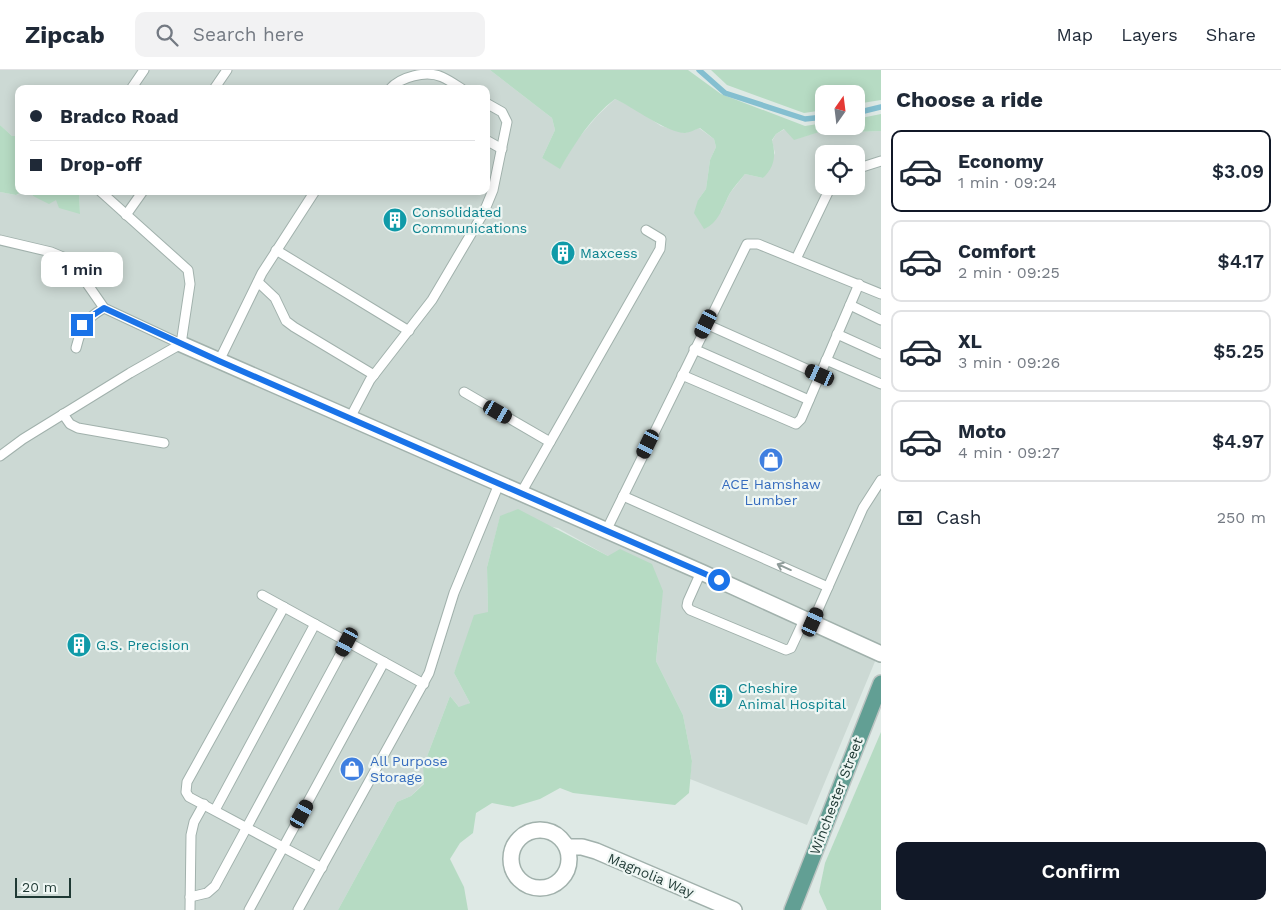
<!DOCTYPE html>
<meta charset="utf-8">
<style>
:root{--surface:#fff;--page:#f2f2f3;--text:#1f2937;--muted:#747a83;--line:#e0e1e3;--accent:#111827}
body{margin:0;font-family:"Work Sans",sans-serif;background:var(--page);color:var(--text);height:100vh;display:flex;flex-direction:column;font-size:19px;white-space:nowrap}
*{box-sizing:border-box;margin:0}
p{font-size:16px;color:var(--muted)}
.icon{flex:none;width:28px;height:28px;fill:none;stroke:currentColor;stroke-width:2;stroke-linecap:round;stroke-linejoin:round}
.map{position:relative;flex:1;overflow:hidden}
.panel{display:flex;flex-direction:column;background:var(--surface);width:400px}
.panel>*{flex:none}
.banner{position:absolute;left:15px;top:15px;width:475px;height:110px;border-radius:10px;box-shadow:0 2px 12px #0003;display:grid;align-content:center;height:110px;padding:0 15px;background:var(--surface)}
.needle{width:32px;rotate:14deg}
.fabs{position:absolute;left:815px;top:15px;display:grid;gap:10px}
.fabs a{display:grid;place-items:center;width:50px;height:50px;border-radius:10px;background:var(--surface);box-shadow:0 2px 12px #0003;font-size:25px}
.scale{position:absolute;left:15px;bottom:12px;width:56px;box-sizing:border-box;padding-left:5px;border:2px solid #1f3934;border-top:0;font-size:14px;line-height:18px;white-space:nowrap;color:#1f3934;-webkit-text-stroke:4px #eef6f3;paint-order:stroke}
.end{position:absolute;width:22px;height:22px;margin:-11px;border:6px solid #1a73e8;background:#fff;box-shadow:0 0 0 2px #fff}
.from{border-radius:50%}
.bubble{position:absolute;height:35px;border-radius:10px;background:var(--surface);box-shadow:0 2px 12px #0003;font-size:16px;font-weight:600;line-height:35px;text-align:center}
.car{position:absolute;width:15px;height:30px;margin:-15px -8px;border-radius:6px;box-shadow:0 0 4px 1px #0007;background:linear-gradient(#222 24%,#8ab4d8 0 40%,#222 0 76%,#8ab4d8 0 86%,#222 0)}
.banner b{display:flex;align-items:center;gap:18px;height:48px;font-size:19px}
.banner b+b{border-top:1px solid var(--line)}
.banner i{width:12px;height:12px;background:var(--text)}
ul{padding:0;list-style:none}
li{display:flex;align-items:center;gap:15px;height:82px;margin:0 10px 8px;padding:0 5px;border:2px solid var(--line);border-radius:10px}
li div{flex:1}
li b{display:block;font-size:19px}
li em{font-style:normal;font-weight:600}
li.selected{border-color:var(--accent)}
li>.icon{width:45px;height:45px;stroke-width:1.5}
h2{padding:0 15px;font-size:22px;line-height:60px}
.pay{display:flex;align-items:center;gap:12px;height:55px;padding:0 15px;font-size:19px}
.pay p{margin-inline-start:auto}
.button{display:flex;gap:10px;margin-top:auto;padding:10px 15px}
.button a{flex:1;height:58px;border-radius:10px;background:var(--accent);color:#fff;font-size:20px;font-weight:600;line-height:58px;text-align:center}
header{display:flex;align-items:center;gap:30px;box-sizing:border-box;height:70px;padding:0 25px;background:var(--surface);border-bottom:1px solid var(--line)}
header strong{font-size:24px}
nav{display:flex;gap:28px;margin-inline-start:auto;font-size:18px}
.search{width:350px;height:45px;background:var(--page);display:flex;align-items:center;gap:12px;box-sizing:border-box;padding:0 18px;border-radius:10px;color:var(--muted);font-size:19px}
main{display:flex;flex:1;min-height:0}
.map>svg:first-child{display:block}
</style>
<header>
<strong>Zipcab</strong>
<div class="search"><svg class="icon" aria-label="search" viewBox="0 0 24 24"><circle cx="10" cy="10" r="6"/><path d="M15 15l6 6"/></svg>Search here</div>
<nav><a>Map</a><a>Layers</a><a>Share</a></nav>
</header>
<main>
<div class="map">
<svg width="881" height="840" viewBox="0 0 881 840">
<rect width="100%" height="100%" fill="#dee9e5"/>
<!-- built -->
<path fill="#ccd9d4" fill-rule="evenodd" d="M 0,0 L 490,0 L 552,48 L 555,60 L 542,88 L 560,98 L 577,70 L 597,46 L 615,29 L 636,39 L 661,56 L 685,63 L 699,58 L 714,69 L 716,77 L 710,90 L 706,119 L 698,130 L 721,142 L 730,123 L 745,104 L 763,108 L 775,83 L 772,71 L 776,64 L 785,59 L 795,69 L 829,59 L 856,62 L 881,61 L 881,577 L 807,755 L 690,709 L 692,691 L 683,645 L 656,591 L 659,563 L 608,486 L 558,458 L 500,447 L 487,497 L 488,542 L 461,586 L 454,603 L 470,633 L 460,638 L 450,626 L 423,697 L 424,713 L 411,726 L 397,732 L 338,840 L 0,840 L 0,122 L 16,125 L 29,121 L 33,126 L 56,129 L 80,143 L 79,121 L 486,121 L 486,19 L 19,19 L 19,66 L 12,66 L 0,55 ZM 824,84 L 856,84 L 856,116 L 824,116 Z"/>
<!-- green -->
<g fill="#b6dbc3">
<path d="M 490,0 L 688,0 L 721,24 L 805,56 L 824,53 L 824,56 L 856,56 L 856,49 L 881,44 L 881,61 L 856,62 L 829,59 L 794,70 L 784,59 L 776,64 L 772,70 C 776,85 775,97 763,108 L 745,104 C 740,110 734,117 730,123 C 723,136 719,153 704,159 L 694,143 L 698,130 L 706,119 L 710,90 L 716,77 L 714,69 L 700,58 C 696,59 689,63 685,63 C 667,63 633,37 615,29 C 591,47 575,73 560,99 L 542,88 L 555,60 L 552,48 Z"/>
<polygon points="711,0 881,0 881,30 856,34 856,24 824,24 824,40 804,43 727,15"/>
<polygon points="0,55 12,66 19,66 19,121 24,121 16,125 0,122"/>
<polygon points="29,121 79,121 80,144 59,138 56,130 49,134 33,126"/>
<polygon points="518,439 608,486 620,479 652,494 663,521 656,591 683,645 692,691 689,723 675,735 573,723 560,718 540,729 513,737 492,733 476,743 473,763 460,773 450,789 464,817 468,840 338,840 397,732 411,726 424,714 423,697 450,626 459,637 470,633 454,603 474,545 488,542 487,497 500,446"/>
<polygon points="881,662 881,840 827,840 819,822 825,793"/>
</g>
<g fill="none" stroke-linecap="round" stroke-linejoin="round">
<!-- stream -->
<g stroke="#84bfd0" stroke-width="5.5">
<polyline points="699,0 725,23 805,49 824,47"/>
<polyline points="856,43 881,37"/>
</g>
<defs>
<g id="service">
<polyline points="131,19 144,0"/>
<polyline points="214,19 227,0"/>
<path d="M 390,19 C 400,7 426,0 442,7 C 449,10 456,15 462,19"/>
<polyline points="486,70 502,79"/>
<polyline points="856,99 881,91"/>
<polyline points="100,121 188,200 190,214 181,274"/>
<polyline points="126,145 143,121"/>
<polyline points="0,170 51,182 63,187 79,202 104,238 181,274"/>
<polyline points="276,180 409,261"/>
<polyline points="796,189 831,116"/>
<polyline points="258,212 275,228 286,251 294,257 374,305"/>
<polyline points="850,235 881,250"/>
<polyline points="706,254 820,305"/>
<polyline points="837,264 881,284"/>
<path d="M 76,278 C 82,255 84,250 104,238"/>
<polyline points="694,279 809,330"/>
<polyline points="826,290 881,314"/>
<polyline points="219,291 262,203 315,121"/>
<polyline points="682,305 796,354 801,349 859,214"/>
<polyline points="464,322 550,372"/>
<polyline points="63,344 70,354 78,358 164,373"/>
<polyline points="350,348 370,310 432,230 484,142 493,120 507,52 502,42 486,33"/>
<polyline points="0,386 23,369 130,303 181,274"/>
<polyline points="521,423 660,179 661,169 646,160"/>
<polyline points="623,426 828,517"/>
<polyline points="606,461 747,174 758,174 881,224"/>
<polyline points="701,502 688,531 687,536 690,540 786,580 791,578 805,548"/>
<polyline points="262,525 424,614"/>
<polyline points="284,537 187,712 186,722 189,727 322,798"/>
<polyline points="813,551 863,438 881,410"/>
<polyline points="215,740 315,554"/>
<polyline points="190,827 207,823 215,816 347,572"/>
<polyline points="190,840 191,765 194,752 204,734"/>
<polyline points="249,840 384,592"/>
<polyline points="298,840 429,603 454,523 499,414"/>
</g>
<g id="minor">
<polyline points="181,274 701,502 881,584"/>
<circle cx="540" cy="789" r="29"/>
<polyline points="567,777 582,777 596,781 734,840"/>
</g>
<polyline id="primary" points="792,840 881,613"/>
</defs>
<!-- service casing -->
<use href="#service" stroke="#a1b1ac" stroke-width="11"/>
<!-- minor casing -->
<use href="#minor" stroke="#a1b1ac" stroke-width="18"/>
<!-- primary casing -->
<use href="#primary" stroke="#bcc4c2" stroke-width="18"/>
<!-- service -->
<use href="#service" stroke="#fff" stroke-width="9"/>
<!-- minor -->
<use href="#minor" stroke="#fff" stroke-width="15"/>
<!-- primary -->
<use href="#primary" stroke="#629f94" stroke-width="15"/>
</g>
<!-- one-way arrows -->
<defs><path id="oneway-shaft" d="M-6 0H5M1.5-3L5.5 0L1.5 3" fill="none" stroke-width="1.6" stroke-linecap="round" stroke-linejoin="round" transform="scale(1.25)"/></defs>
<use stroke="#8f9c9a" href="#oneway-shaft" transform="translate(784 497) rotate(-156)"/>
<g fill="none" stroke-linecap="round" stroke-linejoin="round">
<!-- route -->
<polyline stroke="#1a73e8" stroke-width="6" points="82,255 87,249 104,238 219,291 719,510"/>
</g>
<!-- icons -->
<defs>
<symbol id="building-disc" viewBox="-11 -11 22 22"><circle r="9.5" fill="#0f9aa8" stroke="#eef6f3"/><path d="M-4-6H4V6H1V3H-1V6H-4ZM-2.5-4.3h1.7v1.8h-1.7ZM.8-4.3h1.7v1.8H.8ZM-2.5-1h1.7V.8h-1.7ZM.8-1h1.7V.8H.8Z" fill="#fff"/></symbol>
<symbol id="shop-disc" viewBox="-11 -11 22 22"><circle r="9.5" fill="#3f7fe0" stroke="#eef6f3"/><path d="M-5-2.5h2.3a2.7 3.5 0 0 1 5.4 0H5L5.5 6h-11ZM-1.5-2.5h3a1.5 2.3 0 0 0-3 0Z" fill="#fff"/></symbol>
</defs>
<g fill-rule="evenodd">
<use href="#building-disc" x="381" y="136" width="28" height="28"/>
<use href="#building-disc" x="549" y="169" width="28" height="28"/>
<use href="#shop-disc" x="757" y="376" width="28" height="28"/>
<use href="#building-disc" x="65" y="561" width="28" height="28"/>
<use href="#building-disc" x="707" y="612" width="28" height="28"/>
<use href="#shop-disc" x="338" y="685" width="28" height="28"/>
</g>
<g text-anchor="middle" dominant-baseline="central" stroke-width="4.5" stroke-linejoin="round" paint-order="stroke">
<!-- culture labels -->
<g font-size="14" fill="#0d838f" stroke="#eef6f3" text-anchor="start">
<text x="412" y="142">Consolidated<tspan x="412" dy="16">Communications</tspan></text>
<text x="580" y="183">Maxcess</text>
<text x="96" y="575">G.S. Precision</text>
<text x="738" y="618">Cheshire<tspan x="738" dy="16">Animal Hospital</tspan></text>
</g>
<!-- shop labels -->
<g font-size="14" fill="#366cbe" stroke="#eef6f3">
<text x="771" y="414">ACE Hamshaw<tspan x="771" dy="16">Lumber</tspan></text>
<text x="370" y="691" text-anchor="start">All Purpose<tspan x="370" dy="16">Storage</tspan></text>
</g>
<!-- street labels -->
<g font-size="14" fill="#1f3934" stroke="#eef6f3">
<text transform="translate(836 726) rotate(-69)">Winchester Street</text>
<text transform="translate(651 805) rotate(23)">Magnolia Way</text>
</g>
</g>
</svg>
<div class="fabs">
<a><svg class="needle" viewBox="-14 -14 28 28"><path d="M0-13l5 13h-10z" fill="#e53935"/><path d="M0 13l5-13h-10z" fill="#747a83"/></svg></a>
<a><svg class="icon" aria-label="locate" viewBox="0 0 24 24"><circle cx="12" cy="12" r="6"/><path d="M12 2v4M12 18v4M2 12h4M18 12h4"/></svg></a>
</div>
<div class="scale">20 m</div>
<i class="end from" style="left:719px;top:510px"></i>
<i class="end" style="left:82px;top:255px"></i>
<div class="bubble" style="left:41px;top:182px;width:82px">1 min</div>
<i class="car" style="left:706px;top:254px;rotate:206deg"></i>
<i class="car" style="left:820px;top:305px;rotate:294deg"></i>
<i class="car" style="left:498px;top:342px;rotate:120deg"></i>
<i class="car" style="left:648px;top:374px;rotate:206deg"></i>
<i class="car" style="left:813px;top:552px;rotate:24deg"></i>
<i class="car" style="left:347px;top:572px;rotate:208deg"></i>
<i class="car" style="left:302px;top:744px;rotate:29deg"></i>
<div class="banner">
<b><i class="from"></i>Bradco Road</b>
<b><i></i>Drop-off</b>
</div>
</div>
<section class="panel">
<h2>Choose a ride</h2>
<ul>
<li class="selected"><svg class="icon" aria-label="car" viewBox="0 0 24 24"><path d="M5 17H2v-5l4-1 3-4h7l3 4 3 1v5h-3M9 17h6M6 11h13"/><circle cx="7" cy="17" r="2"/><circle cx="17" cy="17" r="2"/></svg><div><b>Economy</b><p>1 min · 09:24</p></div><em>$3.09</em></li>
<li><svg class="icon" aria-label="car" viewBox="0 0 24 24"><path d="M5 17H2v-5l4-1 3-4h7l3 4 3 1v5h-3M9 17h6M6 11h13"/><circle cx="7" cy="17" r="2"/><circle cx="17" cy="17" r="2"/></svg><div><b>Comfort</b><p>2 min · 09:25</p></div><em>$4.17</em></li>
<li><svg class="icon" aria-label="car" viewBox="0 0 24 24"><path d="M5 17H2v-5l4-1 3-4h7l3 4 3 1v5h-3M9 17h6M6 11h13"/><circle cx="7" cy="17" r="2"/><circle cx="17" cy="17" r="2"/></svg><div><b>XL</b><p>3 min · 09:26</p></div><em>$5.25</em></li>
<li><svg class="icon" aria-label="car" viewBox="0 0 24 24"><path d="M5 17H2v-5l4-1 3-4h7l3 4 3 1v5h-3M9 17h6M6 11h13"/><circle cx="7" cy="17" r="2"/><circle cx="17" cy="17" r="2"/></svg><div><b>Moto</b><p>4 min · 09:27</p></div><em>$4.97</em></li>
</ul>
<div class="pay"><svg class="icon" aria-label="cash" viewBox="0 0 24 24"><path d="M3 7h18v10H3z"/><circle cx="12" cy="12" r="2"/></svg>Cash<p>250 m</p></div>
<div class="button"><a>Confirm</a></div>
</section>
</main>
